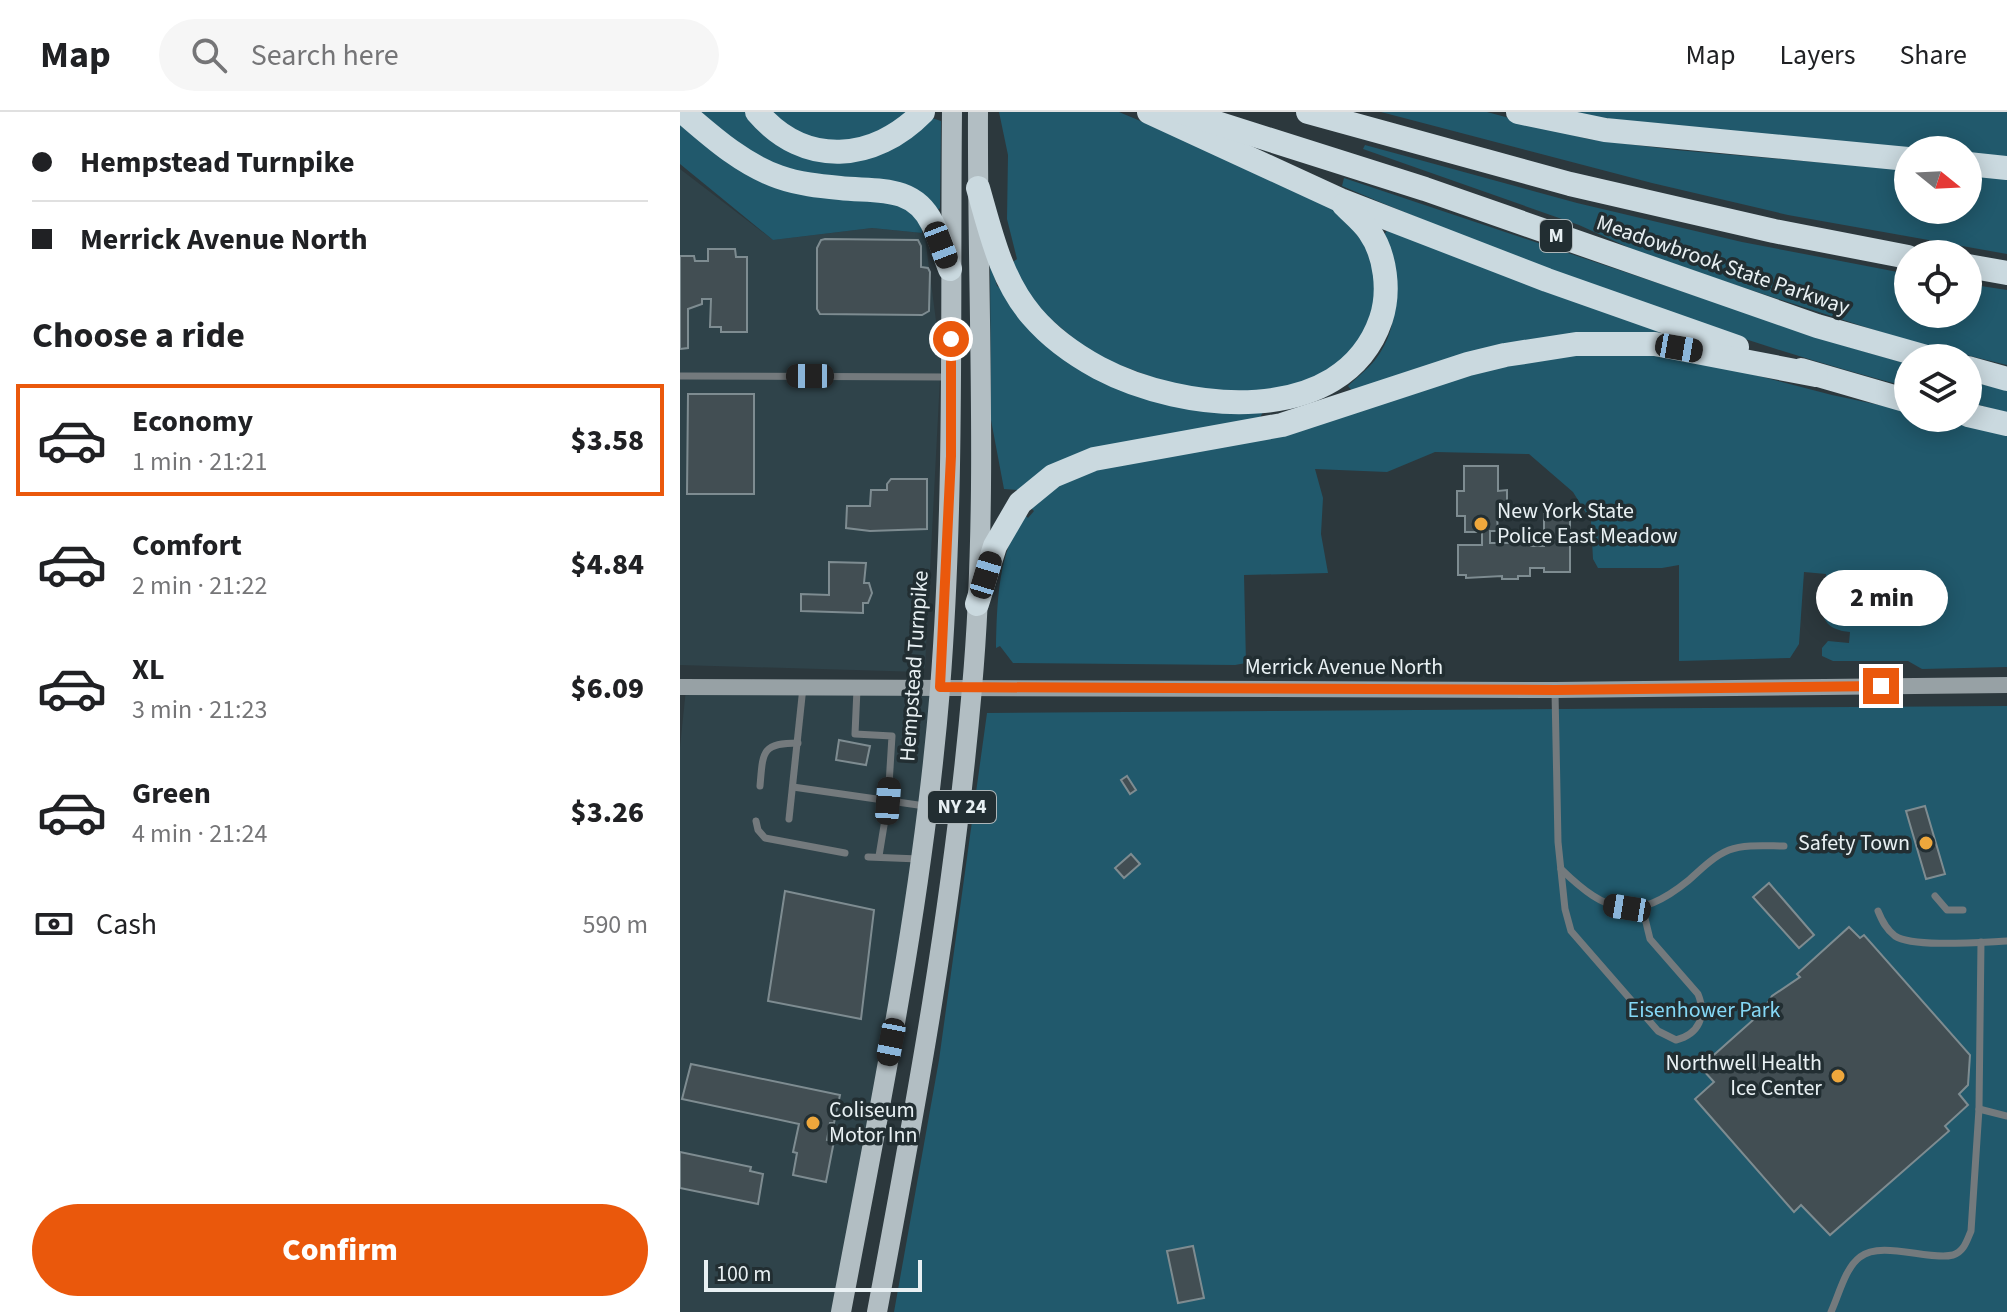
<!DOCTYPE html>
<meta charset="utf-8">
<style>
:root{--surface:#fff;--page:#f6f6f6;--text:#202124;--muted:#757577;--line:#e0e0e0;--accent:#ea580c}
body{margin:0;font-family:"Source Sans 3",sans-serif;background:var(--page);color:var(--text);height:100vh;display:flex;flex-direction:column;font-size:30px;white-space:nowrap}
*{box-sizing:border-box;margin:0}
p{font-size:26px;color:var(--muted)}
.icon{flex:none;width:44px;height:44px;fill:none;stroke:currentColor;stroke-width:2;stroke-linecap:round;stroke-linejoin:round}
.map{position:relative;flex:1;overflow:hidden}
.drawer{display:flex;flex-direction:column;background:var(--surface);width:680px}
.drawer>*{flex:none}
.hud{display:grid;align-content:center;height:176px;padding:0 32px;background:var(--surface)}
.needle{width:52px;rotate:108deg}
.buttons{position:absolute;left:1214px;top:24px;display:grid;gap:16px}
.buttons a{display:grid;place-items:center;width:88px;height:88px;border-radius:50%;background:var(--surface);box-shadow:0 4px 20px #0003;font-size:40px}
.scale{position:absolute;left:24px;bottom:20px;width:218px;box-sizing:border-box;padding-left:8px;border:4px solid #e8f0f3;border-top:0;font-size:22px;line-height:28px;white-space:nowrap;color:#e8f0f3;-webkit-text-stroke:6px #222e32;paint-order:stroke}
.end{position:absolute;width:36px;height:36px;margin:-18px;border:10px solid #ea580c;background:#fff;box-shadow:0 0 0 4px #fff}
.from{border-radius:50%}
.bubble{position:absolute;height:56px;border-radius:28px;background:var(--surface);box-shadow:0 4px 20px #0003;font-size:26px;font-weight:800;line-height:56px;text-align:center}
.car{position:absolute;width:24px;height:48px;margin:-24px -12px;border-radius:10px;box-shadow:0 0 6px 2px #0007;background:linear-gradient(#222 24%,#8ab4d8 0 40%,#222 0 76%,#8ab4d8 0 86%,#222 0)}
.hud b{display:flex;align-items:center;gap:28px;height:76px;font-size:30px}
.hud b+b{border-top:2px solid var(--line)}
.hud i{width:20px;height:20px;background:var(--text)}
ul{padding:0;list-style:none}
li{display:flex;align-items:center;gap:24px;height:112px;margin:0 16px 12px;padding:0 16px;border:4px solid transparent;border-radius:0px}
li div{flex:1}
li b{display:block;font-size:30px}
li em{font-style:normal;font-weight:800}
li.current{border-color:var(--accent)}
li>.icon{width:72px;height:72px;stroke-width:1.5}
h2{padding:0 32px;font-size:36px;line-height:96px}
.pay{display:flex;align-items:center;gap:20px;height:88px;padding:0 32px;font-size:30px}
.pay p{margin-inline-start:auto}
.action{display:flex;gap:16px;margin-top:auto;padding:16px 32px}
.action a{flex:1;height:92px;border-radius:48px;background:var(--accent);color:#fff;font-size:32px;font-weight:800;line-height:92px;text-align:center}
header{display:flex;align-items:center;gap:48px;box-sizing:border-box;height:112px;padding:0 40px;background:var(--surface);border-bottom:2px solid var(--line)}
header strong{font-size:38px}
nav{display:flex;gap:44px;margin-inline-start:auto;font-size:28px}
.search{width:560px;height:72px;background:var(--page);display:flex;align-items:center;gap:20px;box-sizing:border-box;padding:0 28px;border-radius:44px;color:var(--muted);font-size:30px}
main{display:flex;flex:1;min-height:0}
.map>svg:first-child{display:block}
</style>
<header>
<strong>Map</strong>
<div class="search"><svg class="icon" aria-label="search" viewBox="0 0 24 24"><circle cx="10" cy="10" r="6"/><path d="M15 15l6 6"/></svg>Search here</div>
<nav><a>Map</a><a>Layers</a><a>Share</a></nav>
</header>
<main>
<section class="drawer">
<div class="hud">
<b><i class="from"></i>Hempstead Turnpike</b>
<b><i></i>Merrick Avenue North</b>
</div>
<h2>Choose a ride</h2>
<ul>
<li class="current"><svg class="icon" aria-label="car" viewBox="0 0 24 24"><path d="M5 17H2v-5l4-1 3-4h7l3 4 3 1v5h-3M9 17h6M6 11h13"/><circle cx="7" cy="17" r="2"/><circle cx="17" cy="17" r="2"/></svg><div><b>Economy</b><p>1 min · 21:21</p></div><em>$3.58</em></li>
<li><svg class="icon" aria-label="car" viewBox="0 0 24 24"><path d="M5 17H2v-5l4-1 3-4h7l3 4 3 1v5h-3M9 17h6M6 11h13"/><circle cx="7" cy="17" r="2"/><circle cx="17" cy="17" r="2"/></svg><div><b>Comfort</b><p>2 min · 21:22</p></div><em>$4.84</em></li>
<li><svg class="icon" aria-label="car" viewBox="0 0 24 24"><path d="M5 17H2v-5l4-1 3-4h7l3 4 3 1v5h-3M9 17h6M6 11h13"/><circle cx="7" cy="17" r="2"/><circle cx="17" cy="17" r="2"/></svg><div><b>XL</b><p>3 min · 21:23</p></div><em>$6.09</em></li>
<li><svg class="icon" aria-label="car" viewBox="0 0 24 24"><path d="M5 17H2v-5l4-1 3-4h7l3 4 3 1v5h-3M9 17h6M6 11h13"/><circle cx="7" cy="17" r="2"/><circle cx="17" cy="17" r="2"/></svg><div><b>Green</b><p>4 min · 21:24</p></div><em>$3.26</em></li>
</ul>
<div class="pay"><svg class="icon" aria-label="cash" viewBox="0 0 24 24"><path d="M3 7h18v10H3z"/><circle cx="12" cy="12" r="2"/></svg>Cash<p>590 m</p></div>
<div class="action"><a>Confirm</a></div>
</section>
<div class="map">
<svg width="1327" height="1200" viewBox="0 0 1327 1200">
<rect width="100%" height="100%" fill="#2c383d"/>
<!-- built -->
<g fill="#2f434a">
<polygon points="0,57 93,128 192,116 242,121 245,125 261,247 245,555 242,560 0,553"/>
<polygon points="6,577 258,577 251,653 159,1200 0,1200 0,635"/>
</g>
<!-- green -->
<g fill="#21596c">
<polygon points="15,0 69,0 138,44 249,5 261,9 260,96 257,99 100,59"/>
<polygon points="89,0 234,0 192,29 133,29"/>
<polygon points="319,0 439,0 627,79 665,105 690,141 698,178 692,212 677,240 644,266 586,280 501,276 413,243 353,192 330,152 337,147 327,107 328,43"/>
<polygon points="701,0 807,0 908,27 996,38 1228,58 1228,98 1288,98 1288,63 1327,66 1327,142 1108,103 972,71"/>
<path d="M 878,0 L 1327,0 L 1327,45 L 1288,41 L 1288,38 C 1151,38 1013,17 878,0 Z"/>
<polygon points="0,5 59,53 232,97 242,114 242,121 192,116 93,128 0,52"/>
<polygon points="685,33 897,91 1062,130 1228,162 1228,202 1288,202 1288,172 1327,178 1327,253 1225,228 1040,168 952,137 899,113 683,37"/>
<path d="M 664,66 L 1169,235 L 1228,252 L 1228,275 C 1034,224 846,152 662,74 Z"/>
<path d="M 708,117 L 985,219 L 984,227 L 673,280 L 668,274 C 676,266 687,258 695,248 C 726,207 712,169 704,123 Z"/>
<polygon points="310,149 317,174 327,180 380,243 583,300 577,311 338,378 324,377 311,308"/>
<path d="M 941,240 L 1006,245 L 1152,283 L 1228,299 L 1228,306 L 1261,306 L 1327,321 L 1327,555 L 1242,557 L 1228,549 L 1153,549 L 1142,544 L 1142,536 L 1148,529 L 1169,531 L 1170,520 C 1132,516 1144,492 1146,462 L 1124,460 L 1119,532 L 1110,546 L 999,549 L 999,453 L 982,456 L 918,456 L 913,447 L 911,409 L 893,380 L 849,342 L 755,340 L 707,360 L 635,357 L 643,386 L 641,422 L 648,461 L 564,463 L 566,551 L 555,553 L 333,551 L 320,534 L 316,536 C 317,489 318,443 344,402 L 348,406 L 354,399 L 350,395 L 379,372 L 408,360 L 807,257 L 876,245 Z"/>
<polygon points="1288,269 1327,278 1327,301 1288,290"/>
<polygon points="1327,594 1327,1200 214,1200 259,948 307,601"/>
</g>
<!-- building -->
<g fill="#424e53" stroke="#7e8c91" stroke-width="2">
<polygon points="145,127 238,128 241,134 241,155 248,156 250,160 249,199 242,203 140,202 137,197 137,136 141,128"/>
<polygon points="28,137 55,137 56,145 67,145 67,220 41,220 41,215 30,215 31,187 22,187 22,192 8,197 8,236 0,237 0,144 14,144 15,149 28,149"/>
<polygon points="8,282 74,282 74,382 7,382"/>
<polygon points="784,354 818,354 818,379 827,378 827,404 817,404 818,419 810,419 810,431 850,431 851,434 864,434 864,402 890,402 890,460 864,460 864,456 850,456 850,464 838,464 838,467 822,467 822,464 786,466 786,463 778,463 778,433 802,433 802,420 785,420 785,404 777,404 777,379 784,379"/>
<polygon points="211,367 247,367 247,417 190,419 166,416 167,394 190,394 191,378 207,378 207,372"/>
<polygon points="149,450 186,451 184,471 189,471 192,481 188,491 183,491 183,501 121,499 121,482 149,483"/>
<polygon points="159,628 190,634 186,653 156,648"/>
<polygon points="447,664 456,678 450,682 441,668"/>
<polygon points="1245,694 1265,762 1246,767 1226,699"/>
<polygon points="451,742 460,752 444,766 435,756"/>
<polygon points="1089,771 1134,823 1119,836 1073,785"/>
<polygon points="105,779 194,798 181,907 88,889"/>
<polygon points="1169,815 1180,826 1184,823 1290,943 1288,973 1279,982 1288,993 1265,1014 1269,1019 1150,1123 1121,1093 1114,1100 1015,987 1034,970 1023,958 1028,953 1026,950 1082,900 1092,884 1120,865 1117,862"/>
<polygon points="11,952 160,983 154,1011 150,1011 147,1028 154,1029 146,1070 113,1063 117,1041 113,1040 119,1012 2,987"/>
<polygon points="0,1040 71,1055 70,1059 83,1062 78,1092 0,1076"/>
<polygon points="513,1134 524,1186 498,1191 487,1139"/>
</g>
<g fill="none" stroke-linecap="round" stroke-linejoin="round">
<!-- lane -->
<g stroke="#747a7d" stroke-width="7">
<polyline points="0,264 269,265"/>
<polyline points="177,577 175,622 212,624 208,689 199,744"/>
<path d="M 875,580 L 878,730 L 885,797 L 891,819 L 978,919 L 996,928 C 1019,922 1027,904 1018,882 L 970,827 L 962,794"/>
<path d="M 80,674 C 83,640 81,631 118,631"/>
<polyline points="113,675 245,694"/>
<polyline points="109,707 123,575"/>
<polyline points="76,709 78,718 85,726 165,741"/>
<polyline points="188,745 239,747"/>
<path d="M 881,757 C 927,802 956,811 1009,768 C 1021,757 1034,744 1049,738 C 1065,732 1087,734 1104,734"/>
<polyline points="1255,784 1267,798 1283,798"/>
<path d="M 1198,799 C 1202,809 1206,817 1215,824 C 1233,836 1303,830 1327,829"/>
<polyline points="1299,997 1327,1004"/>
<path d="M 1151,1200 C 1159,1183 1165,1156 1180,1145 C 1201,1128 1249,1149 1273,1143 C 1284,1140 1287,1128 1291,1119 L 1299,997 L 1301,830"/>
</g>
<!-- secondary -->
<polyline stroke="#97a1a5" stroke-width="16" points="0,575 875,578 1327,573"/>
<!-- primary -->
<g stroke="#b2bec3" stroke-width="20">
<path d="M 161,1200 C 200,993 243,787 260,577 C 275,385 270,192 272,0"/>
<path d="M 197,1200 C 236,993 274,787 292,576 C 309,385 297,192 298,0"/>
</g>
<!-- highway -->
<g stroke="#cad9df" stroke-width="24">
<path d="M 3,0 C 32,25 62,52 99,65 C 119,72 139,74 160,76 C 195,80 233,72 252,111 C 260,125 264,142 270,157"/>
<path d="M 77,0 C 125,56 194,50 243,0"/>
<polyline points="469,0 660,88 867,168 1057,235"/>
<polyline points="502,0 745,77 1137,214 1250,246"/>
<polyline points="628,0 890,72 1094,119 1228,145"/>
<polyline points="838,0 925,18 1228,47"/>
<polyline points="1288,52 1327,56"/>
<path d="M 298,76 C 311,121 321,168 352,204 C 370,225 395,243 419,256 C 502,300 663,318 701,207 C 710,180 706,143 689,119 C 683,110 672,101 664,93"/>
<polyline points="1288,154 1327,161"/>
<polyline points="1288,256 1327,267"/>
<polyline points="1121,258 1228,289"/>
<polyline points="1288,303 1327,312"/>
<polyline points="297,492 315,434 340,391 373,364 414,347 602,313 788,252 825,243 896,232 975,232 1136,263"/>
</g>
</g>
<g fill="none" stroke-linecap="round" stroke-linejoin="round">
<!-- route -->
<polyline stroke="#ea580c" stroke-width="10" points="271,227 271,344 260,575 875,578 1201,574"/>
</g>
<!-- markers -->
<g fill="#eea73c" stroke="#222e32" stroke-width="3">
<circle cx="801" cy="412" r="8"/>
<circle cx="1246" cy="731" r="8"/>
<circle cx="1158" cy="964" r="8"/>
<circle cx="133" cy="1011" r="8"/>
</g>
<g text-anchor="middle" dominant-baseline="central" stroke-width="7" stroke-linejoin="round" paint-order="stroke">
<!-- shield labels -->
<g fill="#222e32" stroke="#adb6b9" stroke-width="2">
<rect x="860" y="108" width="32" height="32" rx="6"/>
<rect x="248" y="679" width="68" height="32" rx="6"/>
</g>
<g font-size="20" font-weight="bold" fill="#e8f0f3">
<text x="876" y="124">M</text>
<text x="282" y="695">NY 24</text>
</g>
<!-- street labels -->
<g font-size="22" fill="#e8f0f3" stroke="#222e32">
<text transform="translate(1043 153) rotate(19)">Meadowbrook State Parkway</text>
<text transform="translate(234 554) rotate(-86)">Hempstead Turnpike</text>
<text x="664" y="555">Merrick Avenue North</text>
</g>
<!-- poi labels -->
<g font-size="22" fill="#e8f0f3" stroke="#222e32" text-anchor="start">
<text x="817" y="399">New York State<tspan x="817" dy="25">Police East Meadow</tspan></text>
<text x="1230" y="731" text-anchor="end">Safety Town</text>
<text x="1142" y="951" text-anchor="end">Northwell Health<tspan x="1142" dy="25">Ice Center</tspan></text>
<text x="149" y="998">Coliseum<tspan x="149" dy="25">Motor Inn</tspan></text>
</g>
<!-- park labels -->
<g font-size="22" fill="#85d8f6" stroke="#222e32">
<text x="1024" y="898">Eisenhower Park</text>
</g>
</g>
</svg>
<div class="buttons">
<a><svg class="needle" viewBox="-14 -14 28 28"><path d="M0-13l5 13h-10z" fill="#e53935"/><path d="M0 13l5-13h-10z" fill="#757577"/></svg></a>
<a><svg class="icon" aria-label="locate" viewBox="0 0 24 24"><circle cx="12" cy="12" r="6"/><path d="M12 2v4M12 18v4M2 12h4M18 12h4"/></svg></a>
<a><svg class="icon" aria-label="layers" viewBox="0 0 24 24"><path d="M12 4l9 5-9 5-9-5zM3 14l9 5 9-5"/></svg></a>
</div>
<div class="scale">100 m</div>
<i class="end from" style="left:271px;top:227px"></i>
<i class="end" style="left:1201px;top:574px"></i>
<div class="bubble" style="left:1136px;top:458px;width:132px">2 min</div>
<i class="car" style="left:261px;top:133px;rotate:159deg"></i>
<i class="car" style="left:999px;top:236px;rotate:100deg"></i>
<i class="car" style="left:130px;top:264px;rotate:270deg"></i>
<i class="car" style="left:306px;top:463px;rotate:17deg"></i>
<i class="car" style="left:208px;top:689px;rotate:4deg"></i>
<i class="car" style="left:947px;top:796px;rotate:279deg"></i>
<i class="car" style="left:211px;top:930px;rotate:191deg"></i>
</div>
</main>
